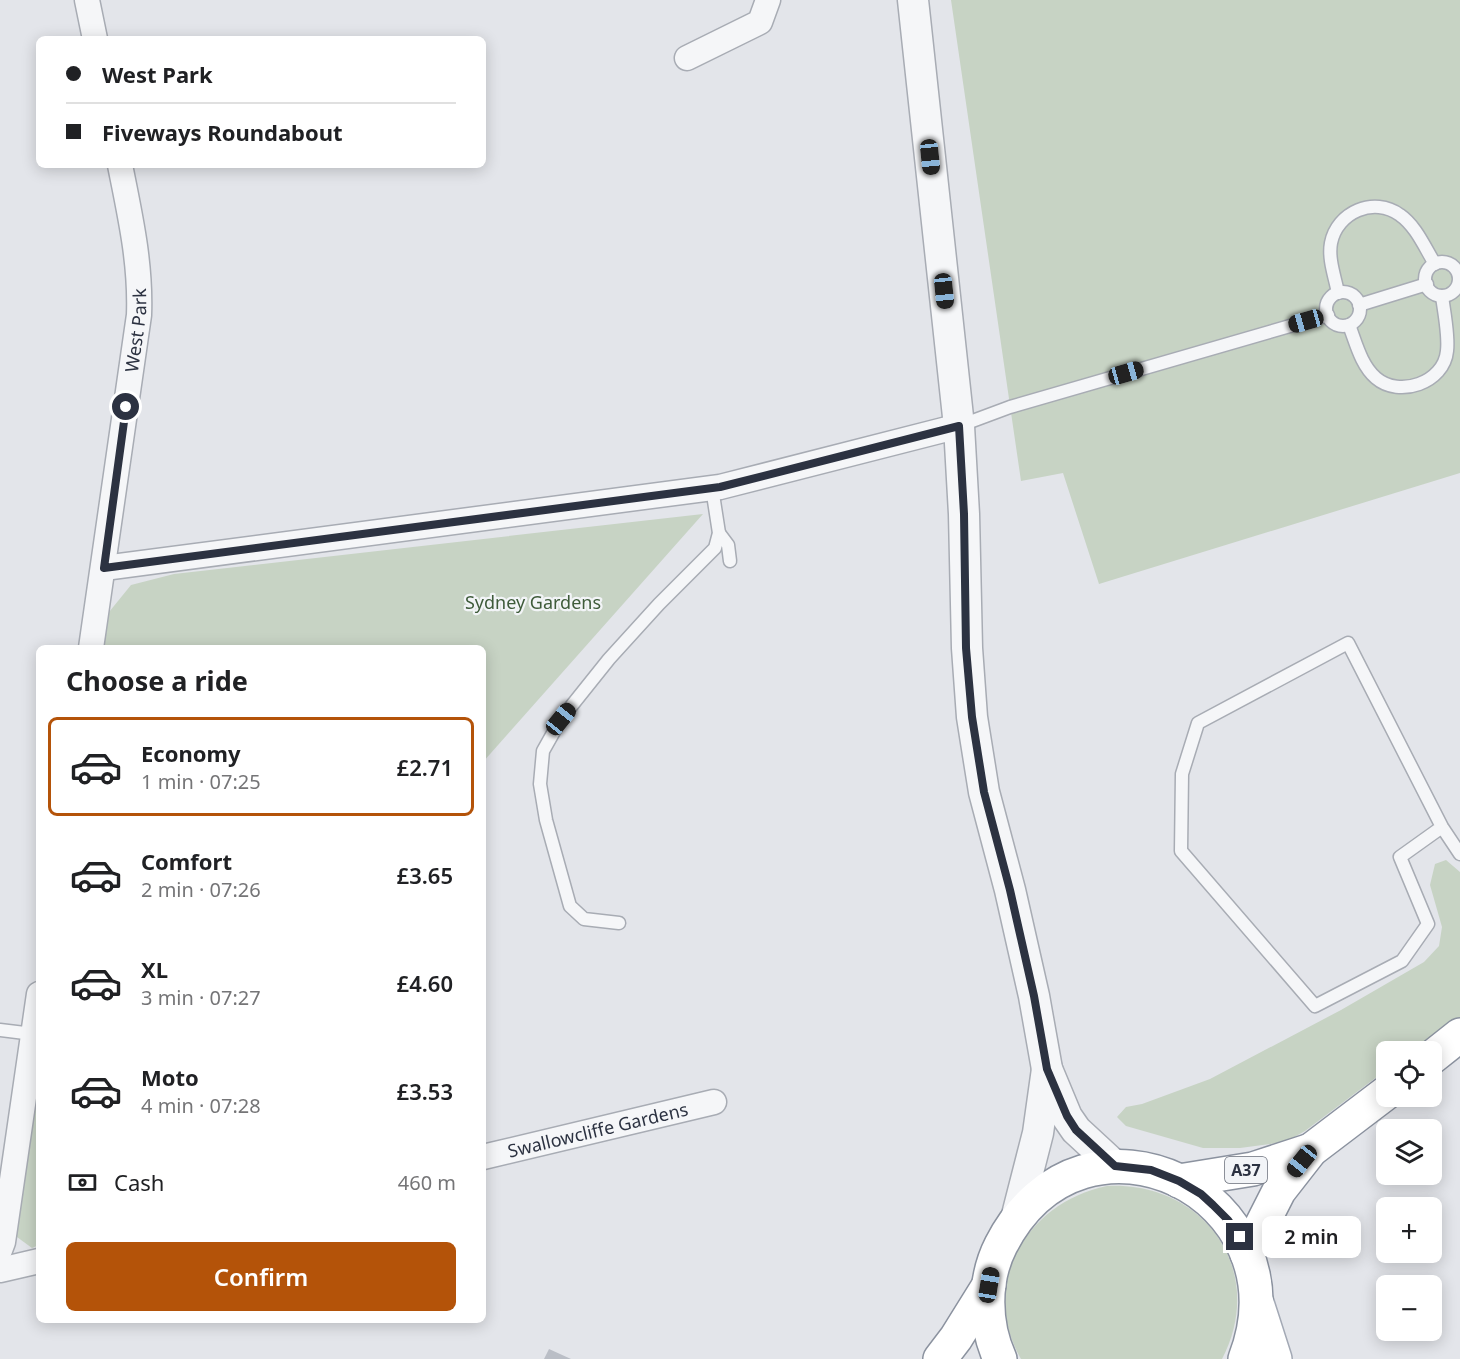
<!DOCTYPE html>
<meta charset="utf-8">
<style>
:root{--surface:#fff;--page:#f6f6f6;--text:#202124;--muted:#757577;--line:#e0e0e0;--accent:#b45309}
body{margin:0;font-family:"Noto Sans",sans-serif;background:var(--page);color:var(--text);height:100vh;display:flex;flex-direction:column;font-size:22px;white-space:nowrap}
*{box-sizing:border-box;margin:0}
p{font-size:20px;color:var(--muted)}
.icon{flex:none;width:33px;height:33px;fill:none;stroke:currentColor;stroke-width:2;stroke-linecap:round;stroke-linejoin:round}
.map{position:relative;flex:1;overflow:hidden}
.panel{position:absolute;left:36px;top:645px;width:450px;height:678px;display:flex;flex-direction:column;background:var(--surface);border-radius:9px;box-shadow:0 3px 15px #0003}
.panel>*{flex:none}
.guide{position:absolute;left:36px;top:36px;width:450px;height:132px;border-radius:9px;box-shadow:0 3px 15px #0003;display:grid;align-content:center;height:132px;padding:0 30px;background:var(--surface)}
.tools{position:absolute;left:1376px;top:1041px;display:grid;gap:12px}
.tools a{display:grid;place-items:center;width:66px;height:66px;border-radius:9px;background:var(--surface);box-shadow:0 3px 15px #0003;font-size:30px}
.end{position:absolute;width:27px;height:27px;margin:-14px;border:8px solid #2c3241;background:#fff;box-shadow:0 0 0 3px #fff}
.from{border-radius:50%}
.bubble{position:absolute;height:42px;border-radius:9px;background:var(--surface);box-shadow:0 3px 15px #0003;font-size:20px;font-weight:600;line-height:42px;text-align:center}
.car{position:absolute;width:18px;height:36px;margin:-18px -9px;border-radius:8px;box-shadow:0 0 4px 2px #0007;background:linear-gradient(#222 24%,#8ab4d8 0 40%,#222 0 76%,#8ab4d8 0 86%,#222 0)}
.guide b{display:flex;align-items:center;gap:21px;height:57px;font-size:22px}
.guide b+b{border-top:2px solid var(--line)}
.guide i{width:15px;height:15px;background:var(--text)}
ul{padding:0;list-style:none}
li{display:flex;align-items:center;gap:18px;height:99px;margin:0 12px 9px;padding:0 18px;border:3px solid transparent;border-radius:9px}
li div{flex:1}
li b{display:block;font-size:22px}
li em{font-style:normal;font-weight:600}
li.active{border-color:var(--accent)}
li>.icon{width:54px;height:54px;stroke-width:1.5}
h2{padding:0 30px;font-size:27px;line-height:72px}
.pay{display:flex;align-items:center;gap:15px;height:66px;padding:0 30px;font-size:22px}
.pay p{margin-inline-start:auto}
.action{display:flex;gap:12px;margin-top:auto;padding:12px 30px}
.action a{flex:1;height:69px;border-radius:9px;background:var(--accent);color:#fff;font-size:24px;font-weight:600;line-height:69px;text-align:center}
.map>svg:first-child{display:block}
</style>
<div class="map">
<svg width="1460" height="1359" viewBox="0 0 1460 1359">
<rect width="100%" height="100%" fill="#e3e5ea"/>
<!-- green -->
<g fill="#c7d3c4">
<polygon points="951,0 1460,0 1460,473 1099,584 1063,473 1021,481"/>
<polygon points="703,514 483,762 483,648 100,648 105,617 131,585 174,574"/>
<polygon points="1446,860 1460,872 1460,1017 1412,1051 1386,1052 1386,1070 1305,1131 1289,1140 1277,1143 1240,1148 1203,1148 1126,1126 1117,1117 1126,1107 1142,1104 1210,1079 1341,1010 1424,962 1439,946 1442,927 1430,885 1435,864"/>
<polygon points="39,1060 39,1245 32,1248 17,1237 17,1205"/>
<path d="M 1107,1186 C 1204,1181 1268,1271 1222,1359 L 1021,1359 C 978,1284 1027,1202 1107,1186 Z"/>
</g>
<!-- building -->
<polygon fill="#babec6" points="549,1349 571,1359 544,1359"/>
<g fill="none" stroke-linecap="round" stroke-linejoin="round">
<defs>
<g id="service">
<circle cx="1442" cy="279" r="17"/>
<circle cx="1343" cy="309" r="17"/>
<path d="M 1338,293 C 1335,277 1328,259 1331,243 C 1337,212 1374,196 1400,215 C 1416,226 1425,248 1435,264"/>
<polyline points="1359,305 1427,284"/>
<path d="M 1349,325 C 1356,343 1361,365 1376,378 C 1399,398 1444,383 1447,351 C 1449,335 1444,312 1442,296"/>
<polyline points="959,426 1010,407 1328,315"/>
<polyline points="719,533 728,545 730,561"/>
<polyline points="1442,827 1400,857 1428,924 1402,961 1315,1006 1181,851 1182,774 1198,723 1348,643 1442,827 1460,854"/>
<polyline points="619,923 584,919 570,906 546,820 540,784 543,751 561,719 609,659 659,604 715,548 719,533 712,488"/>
<polyline points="0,1030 33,1034"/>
</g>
<g id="minor">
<polyline points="87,0 95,39"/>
<polyline points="687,58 760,22 768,0"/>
<polyline points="104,568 720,487 959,426"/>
<path id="s1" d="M 91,648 L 139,315 C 141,263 130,215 120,165"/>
<path id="s2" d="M 483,1157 L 714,1102"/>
<polyline points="0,1250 3,1242 39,994"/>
<polyline points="0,1270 39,1261"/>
</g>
<g id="tertiary">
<polyline points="913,0 959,426 964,514 967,648 972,717 984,792 1010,890 1034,996 1047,1069 1067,1117 1076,1130 1115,1166"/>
<polyline points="1016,1219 1038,1133 1047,1069"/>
</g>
<polyline id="primary" points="1257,1303 1275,1359"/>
<g id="trunk">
<polyline points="1431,1058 1460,1035"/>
<polyline points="1179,1181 1253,1169 1311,1150"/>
<polyline points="1247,1254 1279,1191 1311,1150 1386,1093"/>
<polyline points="940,1359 956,1338 989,1285"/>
<path d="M 1000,1359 C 984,1324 983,1280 1001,1245 C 1084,1084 1308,1195 1245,1359"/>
</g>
</defs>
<!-- service casing -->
<use href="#service" stroke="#a8acb4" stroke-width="15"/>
<!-- minor casing -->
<use href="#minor" stroke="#a8acb4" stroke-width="27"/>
<!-- tertiary casing -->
<use href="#tertiary" stroke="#a8acb4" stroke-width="33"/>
<!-- primary casing -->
<use href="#primary" stroke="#a3a9b5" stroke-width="36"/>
<!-- trunk casing -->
<use href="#trunk" stroke="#8b929f" stroke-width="36"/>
<!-- service -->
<use href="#service" stroke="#f5f6f8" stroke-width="12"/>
<!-- minor -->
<use href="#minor" stroke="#f5f6f8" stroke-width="24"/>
<!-- tertiary -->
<use href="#tertiary" stroke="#f5f6f8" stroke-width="30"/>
<!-- primary -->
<use href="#primary" stroke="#fff" stroke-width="33"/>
<!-- trunk -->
<use href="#trunk" stroke="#fff" stroke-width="33"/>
</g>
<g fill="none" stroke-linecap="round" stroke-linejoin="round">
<!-- route -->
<polyline stroke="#2c3241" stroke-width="8" points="126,407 104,568 720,487 959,426 964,514 966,648 972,717 984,792 1010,890 1034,996 1047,1069 1067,1116 1076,1130 1115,1166 1151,1170 1179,1181 1201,1194 1213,1205 1228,1220 1240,1237"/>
</g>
<g text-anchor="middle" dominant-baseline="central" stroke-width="4.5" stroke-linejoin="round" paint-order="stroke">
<!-- shield labels -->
<rect fill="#f2f4f7" stroke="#676c78" stroke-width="1.5" x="1225" y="1157" width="42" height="26" rx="4.5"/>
<g font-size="16" font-weight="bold" fill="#2c3241">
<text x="1246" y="1170">A37</text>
</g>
<!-- street labels -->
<g font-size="18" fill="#2c3241" stroke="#f2f4f7">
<text stroke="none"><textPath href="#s1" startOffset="321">West Park</textPath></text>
<text stroke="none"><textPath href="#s2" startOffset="118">Swallowcliffe Gardens</textPath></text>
</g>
<!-- park labels -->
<g font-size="18" fill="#3e5b3a" stroke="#f2f4f7">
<text x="533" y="602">Sydney Gardens</text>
</g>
</g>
</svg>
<div class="tools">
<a><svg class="icon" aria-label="locate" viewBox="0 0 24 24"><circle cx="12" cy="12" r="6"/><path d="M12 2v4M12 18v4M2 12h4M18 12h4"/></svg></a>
<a><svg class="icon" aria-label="layers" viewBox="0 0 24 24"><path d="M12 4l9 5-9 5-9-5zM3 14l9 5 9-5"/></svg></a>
<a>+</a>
<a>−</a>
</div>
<i class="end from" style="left:126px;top:407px"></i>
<i class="end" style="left:1240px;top:1237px"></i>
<div class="bubble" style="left:1262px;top:1216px;width:99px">2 min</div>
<i class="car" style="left:930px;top:157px;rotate:174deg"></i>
<i class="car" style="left:944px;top:291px;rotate:174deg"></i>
<i class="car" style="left:1306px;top:321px;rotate:254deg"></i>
<i class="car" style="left:1126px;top:373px;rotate:74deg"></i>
<i class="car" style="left:561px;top:719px;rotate:39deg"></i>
<i class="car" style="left:1302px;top:1161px;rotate:219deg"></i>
<i class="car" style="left:989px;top:1285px;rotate:9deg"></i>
<div class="guide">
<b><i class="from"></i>West Park</b>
<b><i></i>Fiveways Roundabout</b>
</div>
<section class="panel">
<h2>Choose a ride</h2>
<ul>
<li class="active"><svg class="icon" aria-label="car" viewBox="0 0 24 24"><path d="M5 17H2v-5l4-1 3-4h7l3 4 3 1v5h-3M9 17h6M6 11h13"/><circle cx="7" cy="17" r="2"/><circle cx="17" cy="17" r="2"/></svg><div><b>Economy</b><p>1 min · 07:25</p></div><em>£2.71</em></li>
<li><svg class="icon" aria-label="car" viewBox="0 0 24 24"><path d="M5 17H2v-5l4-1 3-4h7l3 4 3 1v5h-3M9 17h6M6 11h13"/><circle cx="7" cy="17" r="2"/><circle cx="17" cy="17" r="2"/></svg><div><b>Comfort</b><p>2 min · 07:26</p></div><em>£3.65</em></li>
<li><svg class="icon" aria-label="car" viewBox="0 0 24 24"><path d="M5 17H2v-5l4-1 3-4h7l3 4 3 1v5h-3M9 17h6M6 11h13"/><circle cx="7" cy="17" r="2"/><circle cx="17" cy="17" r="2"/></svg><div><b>XL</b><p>3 min · 07:27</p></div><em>£4.60</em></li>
<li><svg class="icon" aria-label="car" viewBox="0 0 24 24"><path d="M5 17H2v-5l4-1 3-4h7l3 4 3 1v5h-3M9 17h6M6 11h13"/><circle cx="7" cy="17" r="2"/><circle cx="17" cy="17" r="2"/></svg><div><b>Moto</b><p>4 min · 07:28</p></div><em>£3.53</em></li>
</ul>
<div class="pay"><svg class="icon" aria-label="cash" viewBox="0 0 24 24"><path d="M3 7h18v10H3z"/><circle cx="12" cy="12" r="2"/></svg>Cash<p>460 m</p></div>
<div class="action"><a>Confirm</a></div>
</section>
</div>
